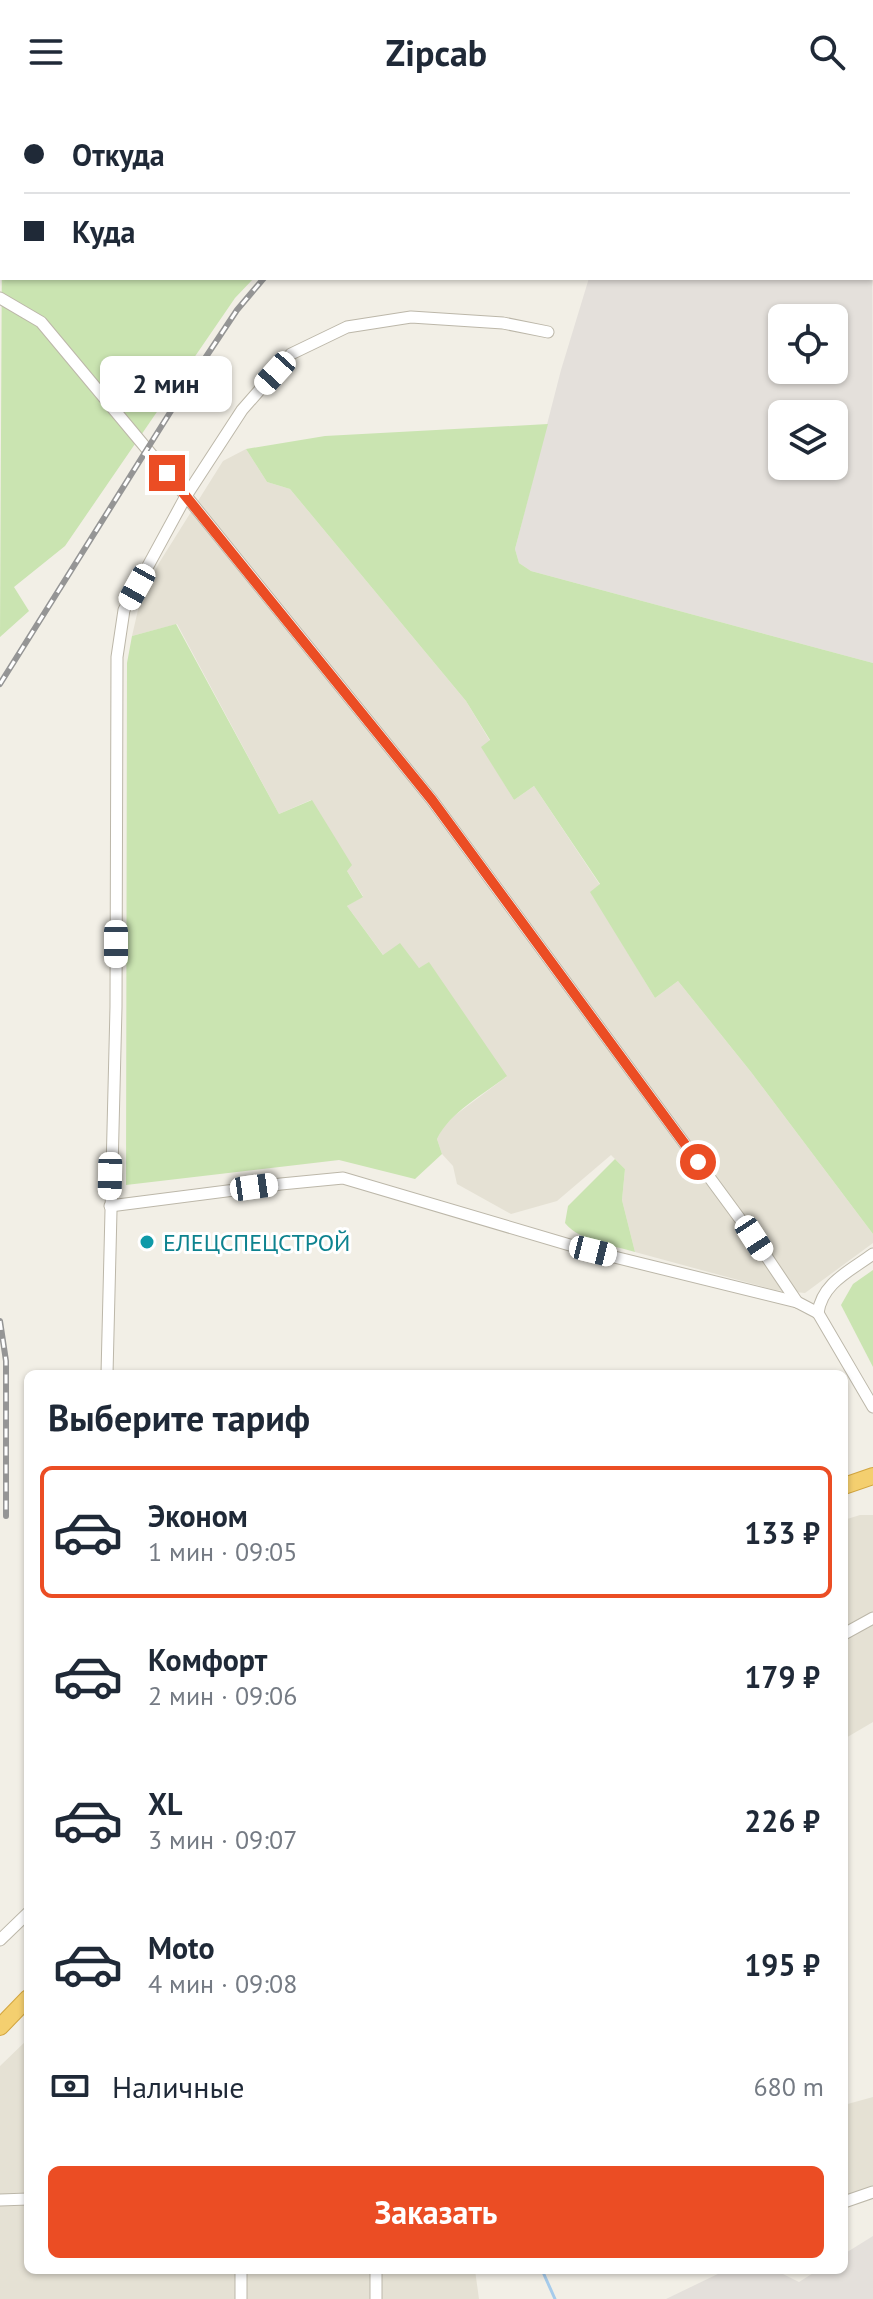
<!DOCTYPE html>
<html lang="ru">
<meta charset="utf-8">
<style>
:root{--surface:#fff;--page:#f6f6f7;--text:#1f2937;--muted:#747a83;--line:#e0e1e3;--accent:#eb4d24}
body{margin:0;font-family:"PT Sans",sans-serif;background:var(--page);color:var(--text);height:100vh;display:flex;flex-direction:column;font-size:30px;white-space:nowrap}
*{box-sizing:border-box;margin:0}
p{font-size:26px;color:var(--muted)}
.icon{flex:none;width:44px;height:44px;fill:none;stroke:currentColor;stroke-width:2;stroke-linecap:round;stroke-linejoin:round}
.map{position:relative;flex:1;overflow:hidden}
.panel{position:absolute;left:24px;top:1266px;width:824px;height:904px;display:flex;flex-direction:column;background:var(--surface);border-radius:12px;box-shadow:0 2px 6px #0004}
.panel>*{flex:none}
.guide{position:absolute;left:0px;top:0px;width:874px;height:176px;box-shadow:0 2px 6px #0004;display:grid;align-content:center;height:176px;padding:0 24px;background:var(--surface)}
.buttons{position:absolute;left:768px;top:200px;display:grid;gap:16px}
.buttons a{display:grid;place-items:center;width:80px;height:80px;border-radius:12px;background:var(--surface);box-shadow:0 2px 6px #0004;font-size:40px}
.end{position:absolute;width:36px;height:36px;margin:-18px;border:10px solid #eb4d24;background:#fff;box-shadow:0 0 0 4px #fff}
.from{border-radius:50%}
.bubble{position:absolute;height:56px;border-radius:12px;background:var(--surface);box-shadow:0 2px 6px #0004;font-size:26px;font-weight:600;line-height:56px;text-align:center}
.car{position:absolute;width:24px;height:48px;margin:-24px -12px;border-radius:10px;box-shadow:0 0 6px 2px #0007;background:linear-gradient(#fff 24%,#345 0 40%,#fff 0 76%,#345 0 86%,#fff 0)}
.guide b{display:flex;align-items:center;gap:28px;height:76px;font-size:30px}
.guide b+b{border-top:2px solid var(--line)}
.guide i{width:20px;height:20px;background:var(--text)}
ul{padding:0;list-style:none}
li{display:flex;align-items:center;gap:24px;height:132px;margin:0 16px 12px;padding:0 8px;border:4px solid transparent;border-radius:12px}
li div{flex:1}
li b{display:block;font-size:30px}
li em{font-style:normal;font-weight:600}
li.selected{border-color:var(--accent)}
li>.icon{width:72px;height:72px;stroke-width:1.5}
h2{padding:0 24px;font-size:36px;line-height:96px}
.pay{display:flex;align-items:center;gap:20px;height:88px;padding:0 24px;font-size:30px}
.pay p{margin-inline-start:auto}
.action{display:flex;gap:16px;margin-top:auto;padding:16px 24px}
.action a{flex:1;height:92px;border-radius:12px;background:var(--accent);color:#fff;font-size:32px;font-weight:600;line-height:92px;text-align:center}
header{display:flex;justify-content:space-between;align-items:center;height:104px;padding:0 24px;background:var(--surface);font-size:36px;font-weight:600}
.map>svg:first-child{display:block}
</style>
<header><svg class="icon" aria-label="menu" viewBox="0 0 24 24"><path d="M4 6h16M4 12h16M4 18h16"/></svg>Zipcab<svg class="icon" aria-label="search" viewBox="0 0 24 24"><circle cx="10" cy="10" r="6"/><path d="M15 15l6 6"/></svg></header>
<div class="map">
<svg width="873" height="2195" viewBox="0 0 873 2195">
<rect width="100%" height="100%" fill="#f2efe6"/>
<!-- residential -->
<g fill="#e5e1d4">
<polygon points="246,345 267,378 290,385 466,597 490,637 482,643 514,696 534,682 600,781 591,788 655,894 678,877 751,968 873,1130 873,1139 805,1189 775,1186 635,1148 622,1096 625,1065 611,1051 557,1097 511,1110 457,1080 453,1062 442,1050 437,1035 442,1025 454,1012 506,973 429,859 419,864 384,852 347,802 363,792 347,767 311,696 279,710 177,520 132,532 141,493 159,459 223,357"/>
<polygon points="860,1411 873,1411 873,1618 844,1635 844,1416"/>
<polygon points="28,1935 28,2166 475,2166 479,2195 0,2195 0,1962"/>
<polygon points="873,1993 873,2088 844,2098 844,2001"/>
</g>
<!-- industrial -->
<g fill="#e4e0db" fill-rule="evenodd">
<path d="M 872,13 L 873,559 L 531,467 L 519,459 L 515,445 L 561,266 L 589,174 L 872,174 ZM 782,214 L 834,214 L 834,266 L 782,266 ZM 782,310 L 834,310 L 834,362 L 782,362 Z"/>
<polygon points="873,2132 873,2195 666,2195 724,2167 777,2167 799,2178 818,2166 844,2166 844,2150"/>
</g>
<!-- green -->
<g fill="#cae4b1">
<polygon points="2,133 2,174 254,174 235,194 65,442 14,483 29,507 0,533"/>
<polygon points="548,320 515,445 519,459 531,467 873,559 873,1130 751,968 678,877 655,894 590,788 600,780 534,682 514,696 481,643 490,636 466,597 290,385 267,378 246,345 325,332"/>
<path d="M 176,520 L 279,710 L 312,696 L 352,761 L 347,767 L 363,793 L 347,802 L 383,851 L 400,839 L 419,864 L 429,858 L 507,972 C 484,990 450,1008 437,1035 L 442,1050 L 415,1075 L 339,1056 L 126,1081 L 127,559 L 132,532 Z"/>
<path d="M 615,1055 L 625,1065 L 622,1096 L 635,1148 C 612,1141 581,1138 565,1119 L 568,1102 Z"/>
<polygon points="873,1166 873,1263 841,1201 853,1180"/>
</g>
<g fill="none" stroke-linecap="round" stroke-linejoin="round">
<!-- stream -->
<polyline stroke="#a6cbeb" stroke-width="3" points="542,2166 555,2195"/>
<defs>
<g id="minor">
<polyline points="0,194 41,218 186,392 432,696 754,1134 797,1198"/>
<polyline points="110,1102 281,1080 343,1074 590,1147 797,1198 818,1209"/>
<polyline points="818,1209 873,1303"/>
<path d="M 818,1209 C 822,1179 850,1167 873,1150"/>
<polyline points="107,1270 116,903 117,553 124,506 186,392 242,306 291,250 347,223 411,213 503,219 548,228"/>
<polyline points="844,1530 873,1514"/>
<polyline points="0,1836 28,1809"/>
<polyline points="0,2096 28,2095"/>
<polyline points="844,2098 873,2088"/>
<polyline points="241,2166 241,2195"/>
<polyline points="376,2166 376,2195"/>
</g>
<g id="highway">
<polyline points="844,1382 873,1372"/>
<polyline points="0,1923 28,1894"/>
</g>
</defs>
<!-- minor casing -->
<use href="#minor" stroke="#bcb7a9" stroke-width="13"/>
<!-- highway casing -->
<use href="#highway" stroke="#d2a53f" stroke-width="18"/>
<!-- minor -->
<use href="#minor" stroke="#fff" stroke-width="11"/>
<!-- highway -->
<use href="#highway" stroke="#f4cf6f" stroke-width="16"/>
<defs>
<g id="rail">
<polyline points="4,2 8,0"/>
<polyline points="44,2 48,0"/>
<polyline points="509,2 514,0"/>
<polyline points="0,19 2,18"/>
<polyline points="0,580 186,283 237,206 264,174"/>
<polyline points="0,1217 6,1257 6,1412"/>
</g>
</defs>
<!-- rail casing -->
<use href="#rail" stroke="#959595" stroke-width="6"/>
<!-- rail -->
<use href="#rail" stroke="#fff" stroke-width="3" stroke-dasharray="9" stroke-linecap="butt"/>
</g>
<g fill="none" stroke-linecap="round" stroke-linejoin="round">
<!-- route -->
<polyline stroke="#eb4d24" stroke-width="10" points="167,369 432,696 698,1058"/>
</g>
<!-- markers -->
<circle fill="#0f9aa8" stroke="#fff" stroke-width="3" cx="147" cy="1138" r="8"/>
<g text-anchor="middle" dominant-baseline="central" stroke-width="6" stroke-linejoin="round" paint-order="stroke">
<!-- culture labels -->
<g font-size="24" fill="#0d838f" stroke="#fff" text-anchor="start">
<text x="163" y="1138">ЕЛЕЦСПЕЦСТРОЙ</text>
</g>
</g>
</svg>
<div class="buttons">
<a><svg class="icon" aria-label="locate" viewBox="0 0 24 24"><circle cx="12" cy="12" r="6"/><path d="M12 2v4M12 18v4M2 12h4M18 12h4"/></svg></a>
<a><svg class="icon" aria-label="layers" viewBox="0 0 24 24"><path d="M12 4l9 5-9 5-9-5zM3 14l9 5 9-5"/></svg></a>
</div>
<i class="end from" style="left:698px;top:1058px"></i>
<i class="end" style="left:167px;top:369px"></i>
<div class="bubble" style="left:100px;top:252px;width:132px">2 мин</div>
<i class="car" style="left:275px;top:269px;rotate:222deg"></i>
<i class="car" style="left:137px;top:483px;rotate:209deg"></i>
<i class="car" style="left:116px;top:840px;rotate:180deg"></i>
<i class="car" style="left:110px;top:1072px;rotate:181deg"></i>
<i class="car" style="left:254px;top:1083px;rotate:82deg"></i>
<i class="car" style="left:754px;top:1134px;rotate:147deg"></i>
<i class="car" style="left:593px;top:1147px;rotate:104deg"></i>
<div class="guide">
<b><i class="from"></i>Откуда</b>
<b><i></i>Куда</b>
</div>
<section class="panel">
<h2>Выберите тариф</h2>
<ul>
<li class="selected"><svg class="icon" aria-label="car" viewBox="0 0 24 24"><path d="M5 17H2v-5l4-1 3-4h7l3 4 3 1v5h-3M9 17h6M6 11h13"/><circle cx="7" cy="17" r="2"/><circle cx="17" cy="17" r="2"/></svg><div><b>Эконом</b><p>1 мин · 09:05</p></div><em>133 ₽</em></li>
<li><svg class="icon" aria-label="car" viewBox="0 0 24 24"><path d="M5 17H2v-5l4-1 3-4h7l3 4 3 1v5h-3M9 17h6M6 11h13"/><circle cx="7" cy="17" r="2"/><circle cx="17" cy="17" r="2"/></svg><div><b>Комфорт</b><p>2 мин · 09:06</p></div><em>179 ₽</em></li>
<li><svg class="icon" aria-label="car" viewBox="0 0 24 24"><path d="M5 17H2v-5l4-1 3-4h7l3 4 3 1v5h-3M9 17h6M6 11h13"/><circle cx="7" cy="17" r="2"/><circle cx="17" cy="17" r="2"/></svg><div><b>XL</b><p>3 мин · 09:07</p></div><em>226 ₽</em></li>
<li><svg class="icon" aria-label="car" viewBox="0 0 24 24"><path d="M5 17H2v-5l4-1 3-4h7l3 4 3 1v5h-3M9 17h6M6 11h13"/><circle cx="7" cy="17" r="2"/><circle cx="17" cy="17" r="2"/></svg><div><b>Moto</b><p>4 мин · 09:08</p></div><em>195 ₽</em></li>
</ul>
<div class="pay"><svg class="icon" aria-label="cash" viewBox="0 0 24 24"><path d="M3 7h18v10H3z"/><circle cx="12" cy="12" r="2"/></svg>Наличные<p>680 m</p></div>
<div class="action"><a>Заказать</a></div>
</section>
</div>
